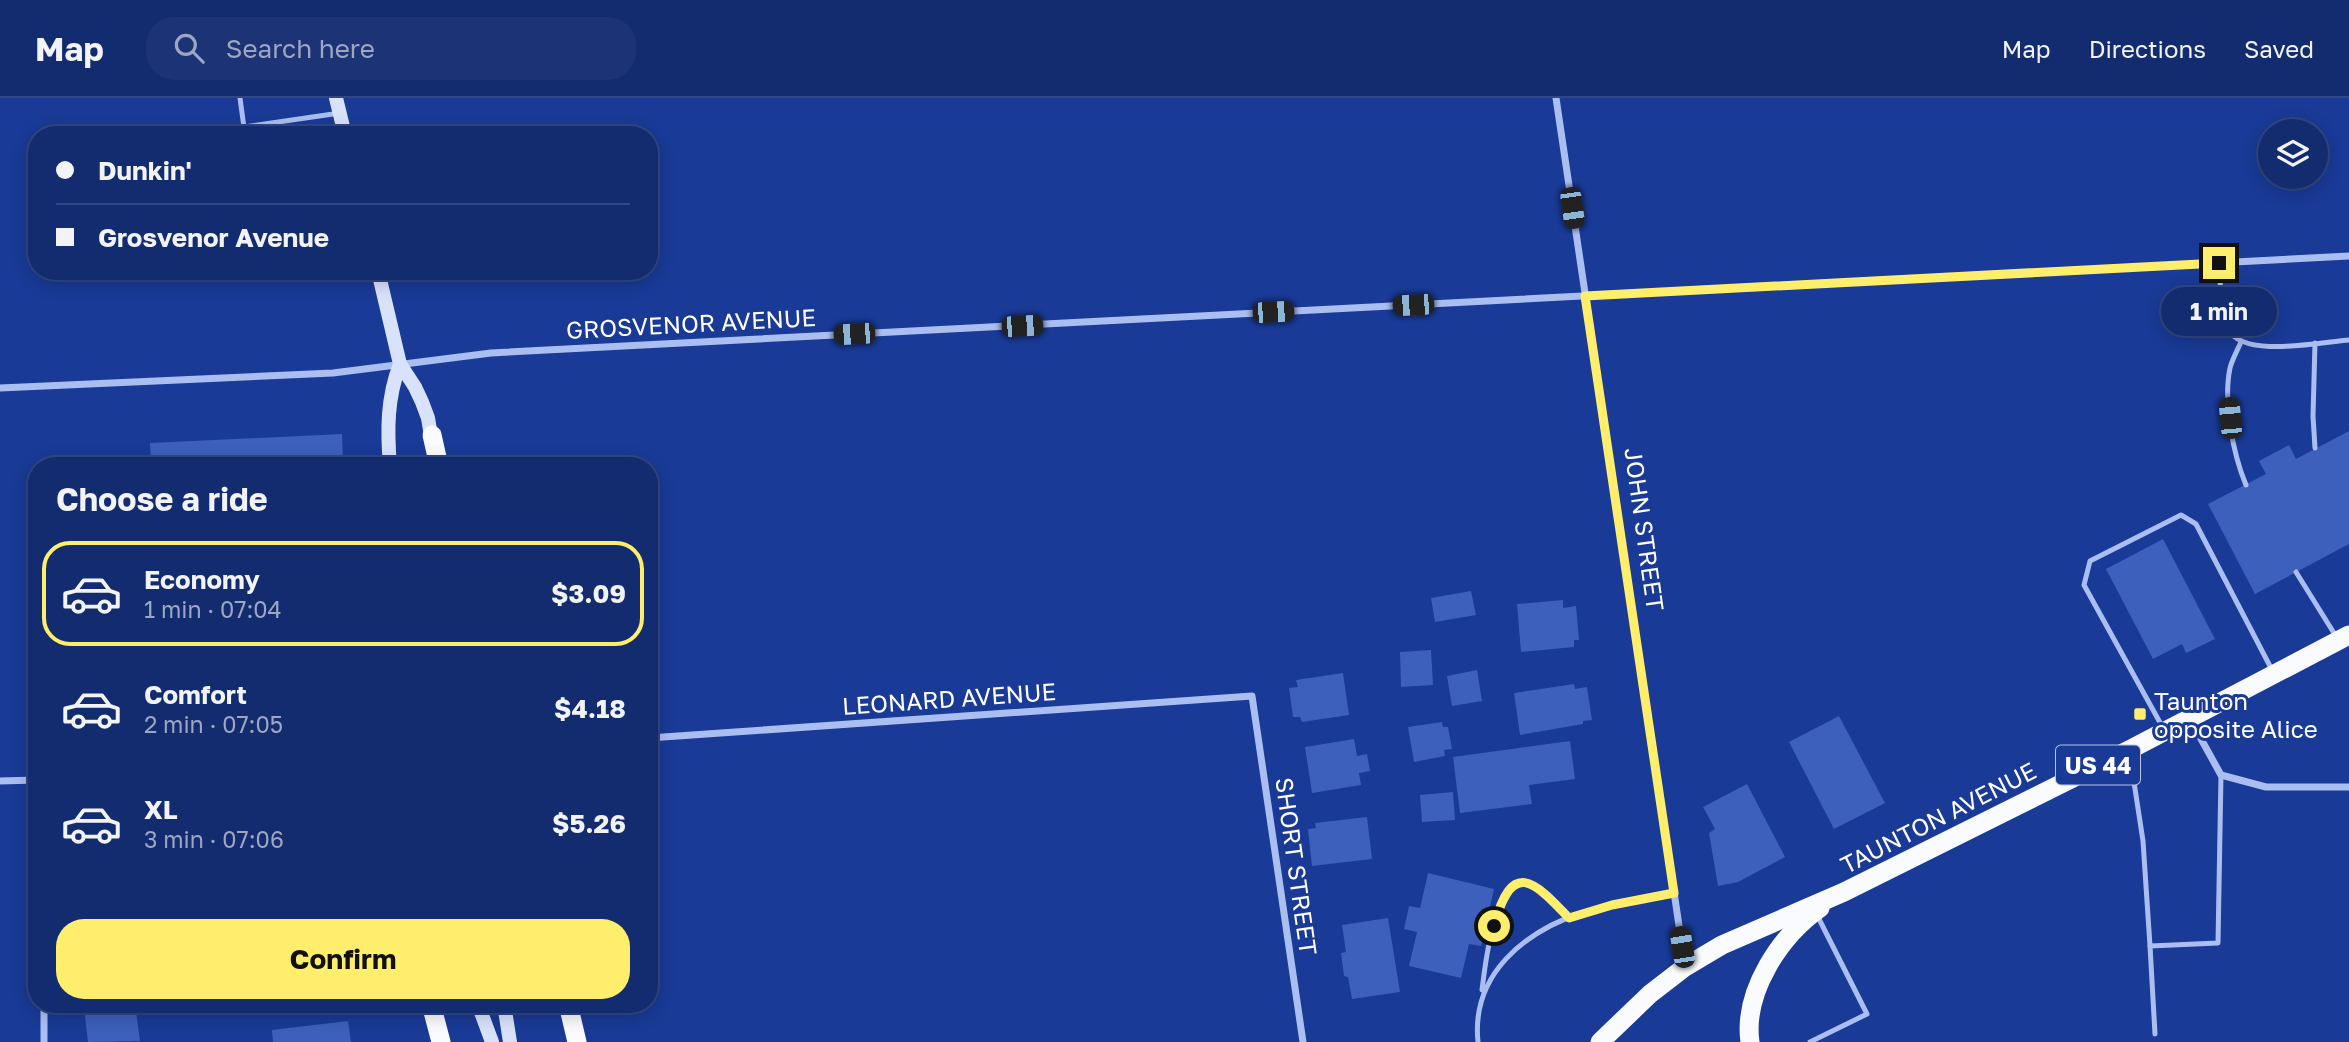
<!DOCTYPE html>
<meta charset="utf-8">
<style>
:root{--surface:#132c70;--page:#1c3475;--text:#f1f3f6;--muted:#9da7c3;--line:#324883;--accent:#ffee6b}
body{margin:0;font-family:"Golos Text",sans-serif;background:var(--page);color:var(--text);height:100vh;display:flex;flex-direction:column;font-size:26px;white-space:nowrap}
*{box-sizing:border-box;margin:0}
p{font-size:23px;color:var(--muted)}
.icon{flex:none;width:38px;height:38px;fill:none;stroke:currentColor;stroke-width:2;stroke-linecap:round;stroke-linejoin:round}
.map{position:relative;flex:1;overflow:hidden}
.panel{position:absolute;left:28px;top:359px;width:630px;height:556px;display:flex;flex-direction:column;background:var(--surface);border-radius:28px;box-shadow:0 4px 18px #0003,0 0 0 2px var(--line)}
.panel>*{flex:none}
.banner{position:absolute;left:28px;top:28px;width:630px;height:154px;border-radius:28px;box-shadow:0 4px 18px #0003,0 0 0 2px var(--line);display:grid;align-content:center;height:154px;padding:0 28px;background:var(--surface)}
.tools{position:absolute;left:2258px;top:21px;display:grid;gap:14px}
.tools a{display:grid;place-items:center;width:70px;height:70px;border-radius:50%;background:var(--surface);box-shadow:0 4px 18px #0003,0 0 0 2px var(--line);font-size:35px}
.end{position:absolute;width:32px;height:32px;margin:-16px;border:9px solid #ffee6b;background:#111;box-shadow:0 0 0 4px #111}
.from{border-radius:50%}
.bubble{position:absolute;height:49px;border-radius:24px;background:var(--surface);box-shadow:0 4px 18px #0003,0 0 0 2px var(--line);font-size:23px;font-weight:700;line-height:49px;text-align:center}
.car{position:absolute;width:21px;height:42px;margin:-21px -10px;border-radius:9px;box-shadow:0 0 5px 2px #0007;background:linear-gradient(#222 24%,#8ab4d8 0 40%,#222 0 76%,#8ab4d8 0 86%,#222 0)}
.banner b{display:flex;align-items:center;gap:24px;height:66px;font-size:26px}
.banner b+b{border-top:2px solid var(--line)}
.banner i{width:18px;height:18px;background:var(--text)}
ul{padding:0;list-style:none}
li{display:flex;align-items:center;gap:21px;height:105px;margin:0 14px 10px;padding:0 14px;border:4px solid transparent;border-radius:28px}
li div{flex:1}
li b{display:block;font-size:26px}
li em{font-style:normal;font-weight:700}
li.selected{border-color:var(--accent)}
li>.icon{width:63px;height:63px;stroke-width:1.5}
h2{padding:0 28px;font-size:32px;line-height:84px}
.button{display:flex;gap:14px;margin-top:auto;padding:14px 28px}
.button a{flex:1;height:80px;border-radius:28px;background:var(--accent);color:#111;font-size:28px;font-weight:700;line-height:80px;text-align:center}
header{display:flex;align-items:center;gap:42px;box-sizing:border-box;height:98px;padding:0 35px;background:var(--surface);border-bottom:2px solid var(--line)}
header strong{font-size:33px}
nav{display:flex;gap:38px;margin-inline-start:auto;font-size:24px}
.search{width:490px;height:63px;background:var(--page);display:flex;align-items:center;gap:18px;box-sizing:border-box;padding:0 24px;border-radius:28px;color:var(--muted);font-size:26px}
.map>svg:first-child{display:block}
</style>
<header>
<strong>Map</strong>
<div class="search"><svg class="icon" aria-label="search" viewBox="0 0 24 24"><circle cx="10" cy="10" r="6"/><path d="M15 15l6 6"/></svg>Search here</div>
<nav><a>Map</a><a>Directions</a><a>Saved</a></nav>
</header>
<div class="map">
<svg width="2349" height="944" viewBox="0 0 2349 944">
<rect width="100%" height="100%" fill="#193a96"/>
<!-- building -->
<g fill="#3d60bc">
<polygon points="2349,333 2349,446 2255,496 2208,406 2266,376 2259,363 2289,347 2296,361"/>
<polygon points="342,336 343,368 151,368 150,345"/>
<polygon points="2163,441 2215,541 2186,555 2182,546 2153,561 2106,471"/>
<polygon points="1471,493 1476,517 1435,524 1431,500"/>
<polygon points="1563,502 1563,510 1576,508 1579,542 1574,542 1574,549 1521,554 1517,506"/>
<polygon points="1431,552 1433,587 1401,589 1400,554"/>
<polygon points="1477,572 1482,603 1452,608 1447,578"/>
<polygon points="1343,575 1349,617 1302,624 1300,619 1293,619 1289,590 1298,589 1296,582"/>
<polygon points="1574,586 1575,591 1587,589 1592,622 1583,623 1583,626 1520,637 1514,595"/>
<polygon points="1839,618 1885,705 1834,731 1789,644"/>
<polygon points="1442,624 1443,629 1448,629 1452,651 1444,652 1445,658 1414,664 1408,629"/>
<polygon points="1354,641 1357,658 1367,656 1370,673 1359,675 1361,687 1312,695 1305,649"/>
<polygon points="1570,643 1575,681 1529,687 1532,706 1460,715 1453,659"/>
<polygon points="1747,686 1785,759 1738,784 1718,788 1709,735 1715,731 1703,709"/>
<polygon points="1453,694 1455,722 1422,724 1420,697"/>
<polygon points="1367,719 1372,761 1312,768 1308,731 1316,730 1315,725"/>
<polygon points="1428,775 1494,791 1481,848 1469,846 1461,880 1409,868 1417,834 1404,831 1409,808 1420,810"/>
<polygon points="1388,820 1400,894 1352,901 1348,879 1344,878 1341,855 1346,854 1342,827"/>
<polygon points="111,906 135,906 140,943 88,944 84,910"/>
<polygon points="348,923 351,944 273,944 272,932"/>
</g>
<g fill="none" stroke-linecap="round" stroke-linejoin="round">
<!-- service -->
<g stroke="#abbef1" stroke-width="5">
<polyline points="240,0 245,37"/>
<polyline points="244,29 340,15"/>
<path d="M 2219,165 C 2221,185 2219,212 2228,231 C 2243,261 2320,244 2349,242"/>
<path d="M 2241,244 C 2237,253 2232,262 2230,270 C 2223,304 2233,356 2246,387"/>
<polyline points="2315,245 2313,318 2315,350"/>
<polyline points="2296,474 2337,540"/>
<polyline points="2163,630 2084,487 2090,463 2181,417 2196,426 2272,572"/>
<polyline points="2130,658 2143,743 2150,848 2218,845 2221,677"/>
<polyline points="2150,848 2155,936"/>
<path d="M 1482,892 C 1485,869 1495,762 1538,789 C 1550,796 1559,810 1569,820"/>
<path d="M 1478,944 C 1471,876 1525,833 1584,814 C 1613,804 1644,801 1674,795"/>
<polyline points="1810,944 1867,916 1817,817"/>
</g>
<!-- minor -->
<g stroke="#abbef1" stroke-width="7">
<polyline points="1556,0 1685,868"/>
<polyline points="0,290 333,275 491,255 2349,158"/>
<polyline points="2190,621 2221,677 2266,689 2349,689"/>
<polyline points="649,640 1252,598 1303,944"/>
<polyline points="0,683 37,682"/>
<polyline points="44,944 44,906"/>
</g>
<!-- secondary -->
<g stroke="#d9e2fb" stroke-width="14">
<polyline points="336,0 345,37"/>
<polyline points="378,173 400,266 415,289 422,304 428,320 432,344"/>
<path d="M 390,368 C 387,332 387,300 400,266"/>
<polyline points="478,906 492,944"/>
<polyline points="504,906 510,944"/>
</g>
<!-- trunk -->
<g stroke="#fafbff" stroke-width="19">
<polyline points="432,337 439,368"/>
<polyline points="431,906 441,944"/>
<polyline points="568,906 577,944"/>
<polyline points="1600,944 1650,896 1685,869 1722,847 1844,794 2129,652 2349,537"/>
<path d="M 1750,944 C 1743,894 1780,838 1820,810"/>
</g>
</g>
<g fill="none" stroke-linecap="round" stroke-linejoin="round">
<!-- route -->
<path stroke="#ffee6b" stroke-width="9" d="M 1494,828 C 1512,761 1533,782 1569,820 L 1612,807 L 1674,795 L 1585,198 L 2219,165"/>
</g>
<!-- markers -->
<rect fill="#ffee6b" stroke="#193a96" stroke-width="2.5" x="2133" y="609" width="14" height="14" rx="3.5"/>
<g text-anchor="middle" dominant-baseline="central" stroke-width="6" stroke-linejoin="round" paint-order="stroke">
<!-- shield labels -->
<rect fill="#193a96" stroke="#bac4e0" stroke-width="2" x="2056" y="647.5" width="84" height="39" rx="5"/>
<g font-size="23" font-weight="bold" fill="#fff">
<text x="2098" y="667">US 44</text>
</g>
<!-- street labels -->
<g font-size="24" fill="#fff" stroke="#193a96">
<text transform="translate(691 225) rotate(-3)">GROSVENOR AVENUE</text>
<text transform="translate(1645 431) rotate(82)">JOHN STREET</text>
<text transform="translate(949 600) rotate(-4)">LEONARD AVENUE</text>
<text transform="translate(1938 719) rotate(-27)">TAUNTON AVENUE</text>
<text transform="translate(1297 768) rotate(82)">SHORT STREET</text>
</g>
<!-- poi labels -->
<g font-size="24" fill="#fff" stroke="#193a96" text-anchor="start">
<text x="2154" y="602">Taunton<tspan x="2154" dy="28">opposite Alice</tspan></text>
</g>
</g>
</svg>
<div class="tools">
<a><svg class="icon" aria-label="layers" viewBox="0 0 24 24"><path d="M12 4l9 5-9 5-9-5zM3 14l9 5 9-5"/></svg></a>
</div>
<i class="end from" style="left:1494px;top:828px"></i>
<i class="end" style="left:2219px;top:165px"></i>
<div class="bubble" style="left:2161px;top:189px;width:116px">1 min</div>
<i class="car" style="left:1572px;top:110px;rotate:172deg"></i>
<i class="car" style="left:1413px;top:207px;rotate:267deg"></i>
<i class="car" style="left:1273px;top:214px;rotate:87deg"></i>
<i class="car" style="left:1022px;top:228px;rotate:87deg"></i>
<i class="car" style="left:854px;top:236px;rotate:267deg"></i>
<i class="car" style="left:2230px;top:320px;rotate:355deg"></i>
<i class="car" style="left:1682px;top:849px;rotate:351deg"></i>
<div class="banner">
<b><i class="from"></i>Dunkin'</b>
<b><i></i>Grosvenor Avenue</b>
</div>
<section class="panel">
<h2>Choose a ride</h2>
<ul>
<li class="selected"><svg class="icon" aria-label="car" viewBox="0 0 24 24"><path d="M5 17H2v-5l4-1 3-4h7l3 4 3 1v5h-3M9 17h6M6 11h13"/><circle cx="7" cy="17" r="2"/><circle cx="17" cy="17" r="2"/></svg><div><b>Economy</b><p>1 min · 07:04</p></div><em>$3.09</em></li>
<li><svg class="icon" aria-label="car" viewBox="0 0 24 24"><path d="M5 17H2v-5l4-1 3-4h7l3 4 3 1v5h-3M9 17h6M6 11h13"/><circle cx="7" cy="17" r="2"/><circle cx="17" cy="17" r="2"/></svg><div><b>Comfort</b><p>2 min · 07:05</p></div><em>$4.18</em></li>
<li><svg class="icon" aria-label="car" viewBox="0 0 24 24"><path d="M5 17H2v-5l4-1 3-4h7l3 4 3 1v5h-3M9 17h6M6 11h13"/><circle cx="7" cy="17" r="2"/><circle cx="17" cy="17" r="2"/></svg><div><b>XL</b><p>3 min · 07:06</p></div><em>$5.26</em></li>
</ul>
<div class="button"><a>Confirm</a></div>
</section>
</div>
